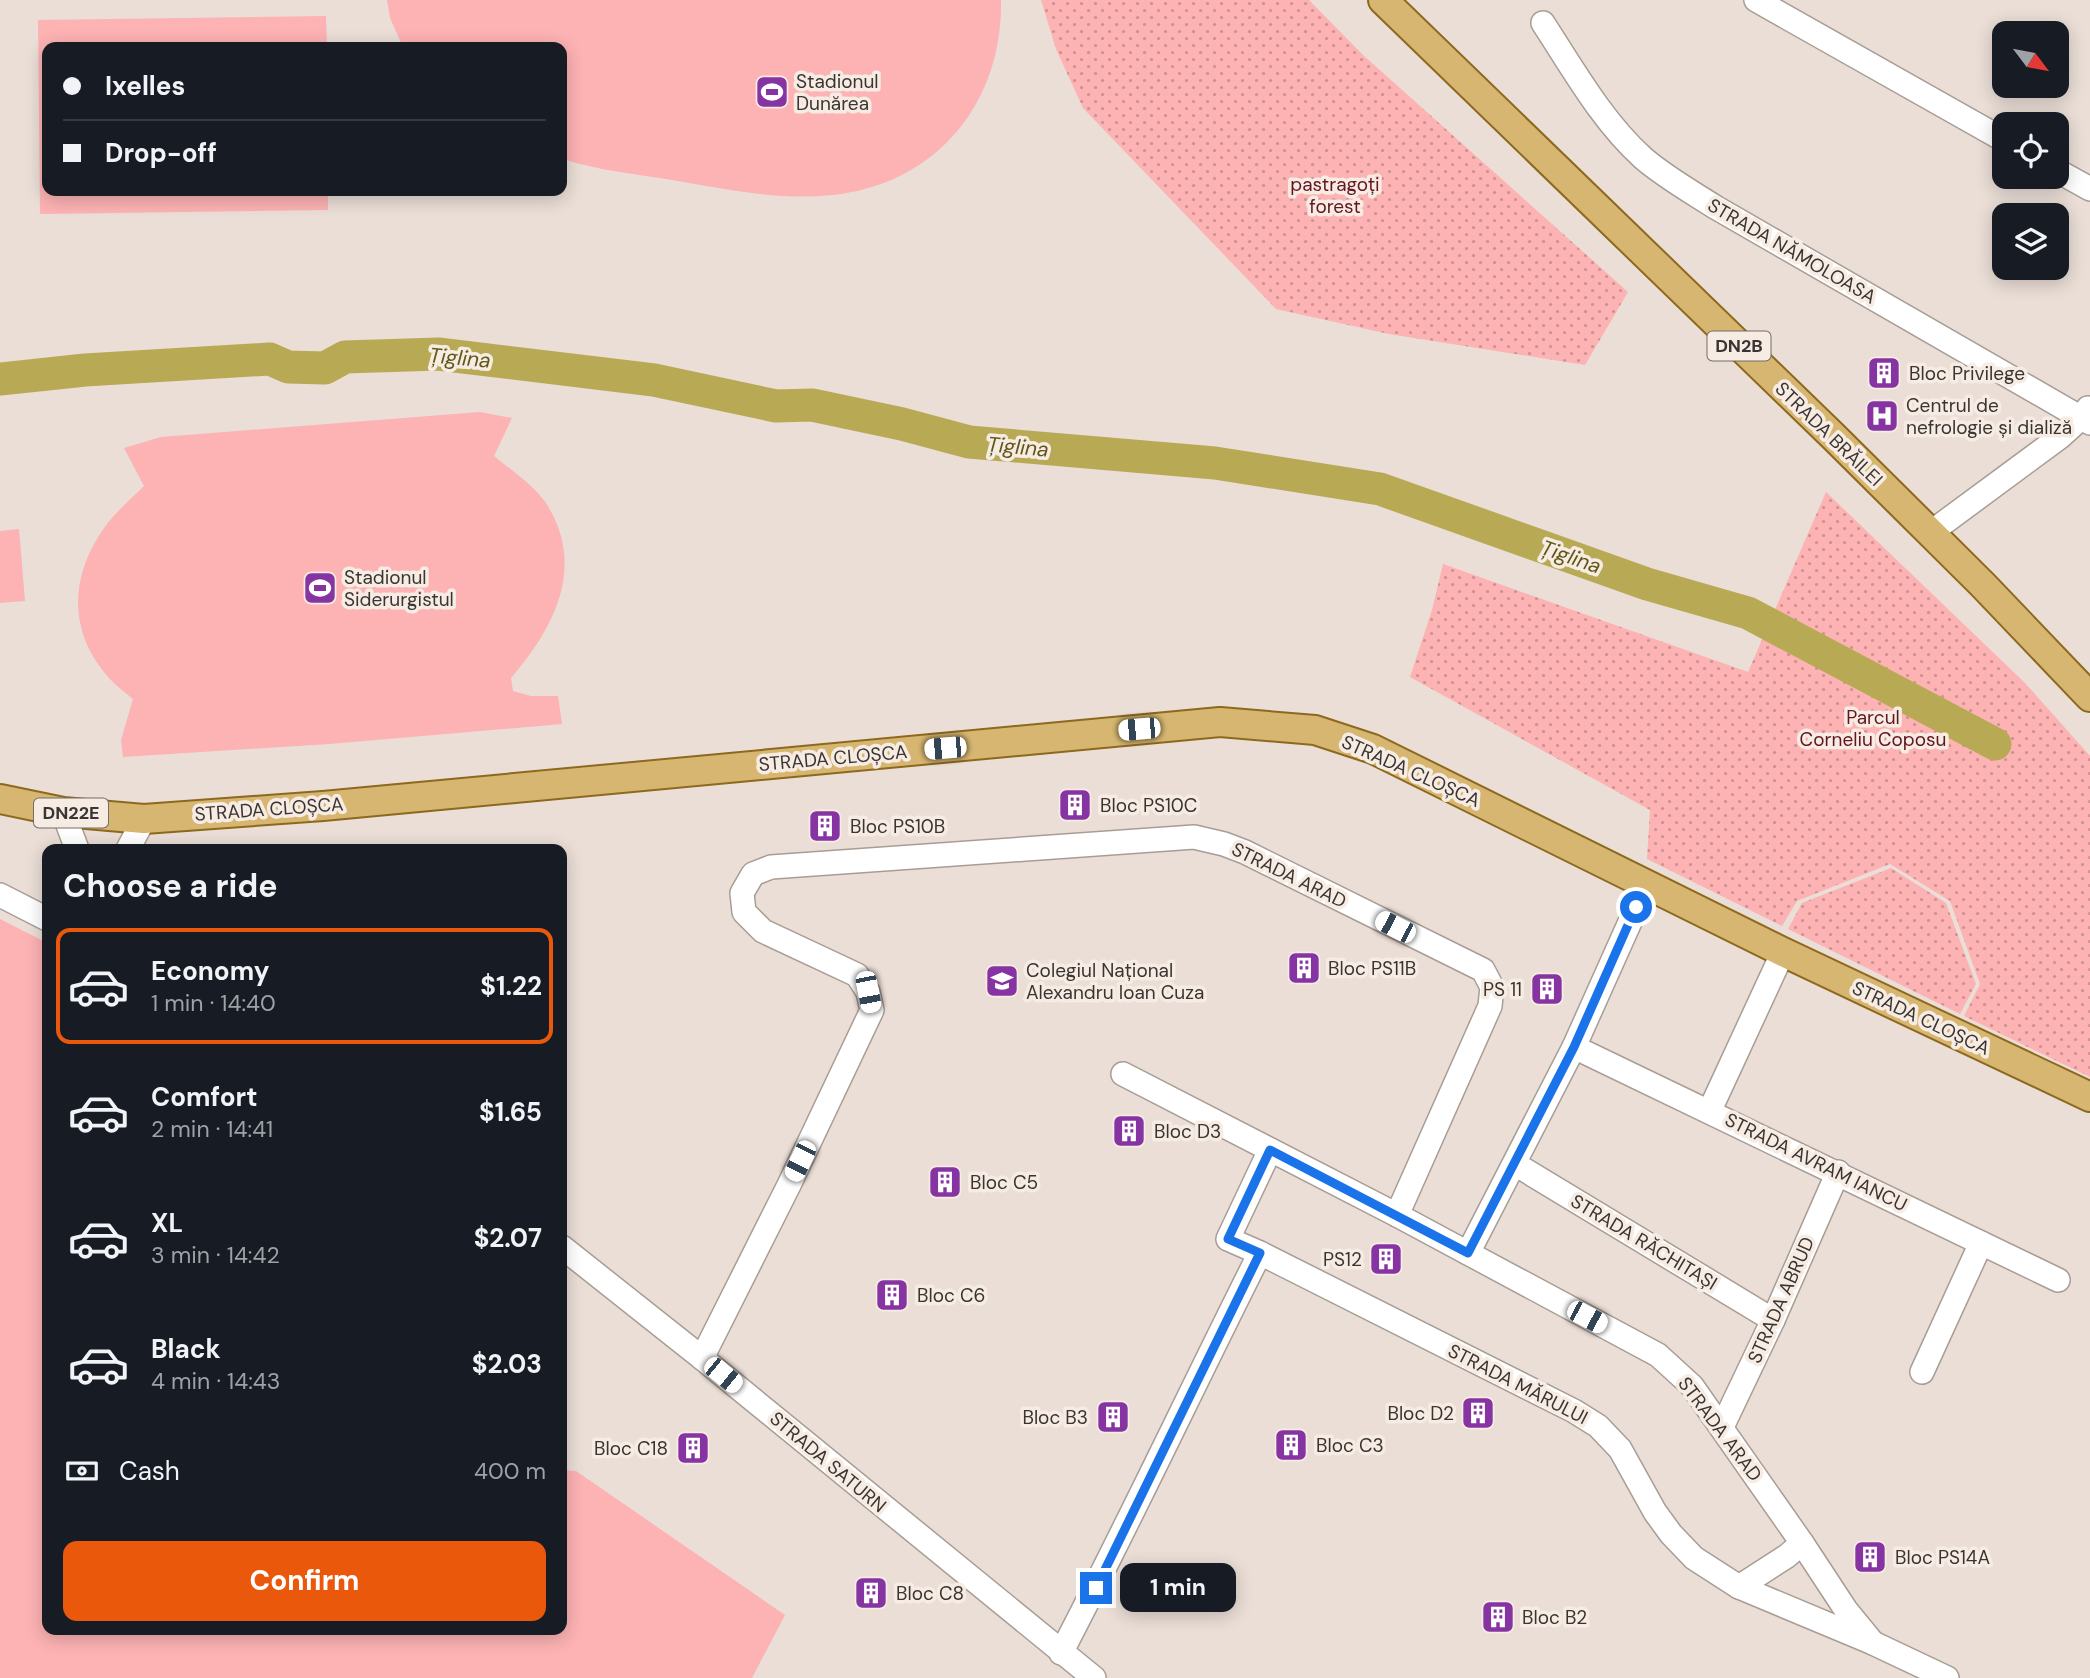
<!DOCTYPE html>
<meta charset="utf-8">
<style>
:root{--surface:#171b24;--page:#20242c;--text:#f1f3f6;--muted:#9ea1a6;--line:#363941;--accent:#ea580c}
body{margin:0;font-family:"DM Sans",sans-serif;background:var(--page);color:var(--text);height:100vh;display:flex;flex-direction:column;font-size:26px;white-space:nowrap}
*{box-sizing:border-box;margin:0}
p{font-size:23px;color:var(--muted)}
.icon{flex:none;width:38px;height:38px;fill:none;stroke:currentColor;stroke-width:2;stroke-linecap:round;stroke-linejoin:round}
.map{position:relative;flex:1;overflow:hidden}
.details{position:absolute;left:42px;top:844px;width:525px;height:791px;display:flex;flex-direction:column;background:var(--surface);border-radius:14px;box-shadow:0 4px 18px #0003}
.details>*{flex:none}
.top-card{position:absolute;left:42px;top:42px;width:525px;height:154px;border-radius:14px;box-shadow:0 4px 18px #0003;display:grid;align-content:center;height:154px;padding:0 21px;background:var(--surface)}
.needle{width:46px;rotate:122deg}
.buttons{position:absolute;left:1992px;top:21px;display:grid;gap:14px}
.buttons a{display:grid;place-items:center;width:77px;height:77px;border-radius:14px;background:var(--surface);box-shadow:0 4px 18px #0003;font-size:35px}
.end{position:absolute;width:32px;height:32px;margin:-16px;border:9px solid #1a73e8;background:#fff;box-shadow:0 0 0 4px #fff}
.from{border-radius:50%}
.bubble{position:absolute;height:49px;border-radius:14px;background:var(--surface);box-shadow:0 4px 18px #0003;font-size:23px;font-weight:700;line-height:49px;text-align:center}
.car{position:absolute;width:21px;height:42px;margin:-21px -10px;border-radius:9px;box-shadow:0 0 5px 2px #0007;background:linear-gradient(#fff 24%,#345 0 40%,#fff 0 76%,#345 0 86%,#fff 0)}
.top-card b{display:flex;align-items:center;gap:24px;height:66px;font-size:26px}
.top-card b+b{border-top:2px solid var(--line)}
.top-card i{width:18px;height:18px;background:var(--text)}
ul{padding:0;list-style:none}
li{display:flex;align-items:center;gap:21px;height:116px;margin:0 14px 10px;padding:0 7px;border:4px solid transparent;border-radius:14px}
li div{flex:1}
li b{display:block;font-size:26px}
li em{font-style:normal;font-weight:700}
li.selected{border-color:var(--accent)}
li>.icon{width:63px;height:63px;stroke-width:1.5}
h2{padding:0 21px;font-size:32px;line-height:84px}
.pay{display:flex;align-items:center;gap:18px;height:77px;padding:0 21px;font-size:26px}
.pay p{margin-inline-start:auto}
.cta{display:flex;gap:14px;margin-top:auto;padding:14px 21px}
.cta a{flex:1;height:80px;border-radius:14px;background:var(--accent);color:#fff;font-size:28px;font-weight:700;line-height:80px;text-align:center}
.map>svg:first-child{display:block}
</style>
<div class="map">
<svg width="2090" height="1678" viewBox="0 0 2090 1678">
<defs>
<pattern id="park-dots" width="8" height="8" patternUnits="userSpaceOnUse" patternTransform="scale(1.75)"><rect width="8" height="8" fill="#fdb2b3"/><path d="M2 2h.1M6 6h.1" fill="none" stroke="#ce9292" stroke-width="1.8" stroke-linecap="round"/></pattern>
</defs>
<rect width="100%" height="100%" fill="#eaded6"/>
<!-- green -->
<g fill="#fdb2b3">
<path d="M 387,0 L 1001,0 C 1003,109 929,191 820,196 C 770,199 720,188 672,180 C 635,174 597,170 562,159 L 562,47 L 403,47 L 390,18 Z"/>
<polygon points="326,16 327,47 47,47 47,191 328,191 328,210 40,214 38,20"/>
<path d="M 480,412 L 512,418 L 494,456 C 512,471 537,487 549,508 C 585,570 553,629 511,678 L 513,691 L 531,696 L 558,696 L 562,724 L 329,744 L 123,757 L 121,740 L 133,699 C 125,692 116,686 109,678 C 70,634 69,582 100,534 C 111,516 129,501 144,486 L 124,448 L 161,437 Z"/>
<polygon points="19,529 25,601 0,603 0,531"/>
<polygon points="0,919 47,943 47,1629 562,1629 562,1470 576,1471 785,1615 752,1678 0,1678"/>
</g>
<!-- park -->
<g fill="url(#park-dots)">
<polygon points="1041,0 1309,0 1363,55 1628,292 1585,365 1389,334 1276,309 1083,108 1056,49"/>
<polygon points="1826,492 2025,683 2090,756 2090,1077 1964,1016 1980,984 1950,901 1890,864 1797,901 1782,926 1647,859 1650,810 1410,677 1432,610 1443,564 1748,672"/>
<polygon points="1891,868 1946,903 1976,984 1960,1014 1788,929 1802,903"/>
</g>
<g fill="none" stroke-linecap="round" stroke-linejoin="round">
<!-- river -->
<polyline stroke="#b8aa55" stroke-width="33" points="0,379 85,370 270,359 288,367 325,368 345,357 438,354 654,380 776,406 812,405 902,424 969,442 1215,463 1380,489 1647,584 1748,613 1995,744"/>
<defs>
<g id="minor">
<polyline points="1756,0 2004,140"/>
<path d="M 1543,23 C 1573,69 1602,121 1643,158 C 1665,177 1690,191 1715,207 L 2090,423"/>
<polyline points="2056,170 2090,189"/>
<polyline points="1930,533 2060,437 2081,418 2088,408"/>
<polyline points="63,812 77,849"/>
<polyline points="128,849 144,819"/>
<polyline points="0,895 47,919"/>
<polyline points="1574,1047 2058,1280"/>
<polyline points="1123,1074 1397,1215 1658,1355 1692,1386 1802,1543 1846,1610 1873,1643"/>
<polyline points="1710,1110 1783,952"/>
<polyline points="1270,1150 1228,1239 1260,1253 1574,1411 1598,1426 1620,1449 1655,1512 1671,1534 1694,1558 1739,1587 1873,1643 1947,1678"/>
<polyline points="1515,1164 1773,1320"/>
<polyline points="562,1247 702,1358 1094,1678"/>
<polyline points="1468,1253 1574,1047 1647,884"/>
<polyline points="702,1358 789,1185 872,1010 868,992 857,975 763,931 744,912 742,893 753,874 771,867 1194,837 1224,844 1245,852 1483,970 1492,987 1490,1006 1397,1215"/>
<polyline points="1922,1372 1981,1243"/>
<polyline points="1722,1427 1773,1320 1838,1172"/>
<polyline points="1739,1587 1787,1556 1802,1543"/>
<path d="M 1061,1653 C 1130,1521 1193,1386 1260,1253"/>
</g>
<g id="major">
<polyline points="1383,0 1834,437 1983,585 2090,697"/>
<polyline points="0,799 63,812 144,819 323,806 1220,722 1315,730 1373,749 1783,952 2090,1097"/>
</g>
</defs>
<!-- minor casing -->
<use href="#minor" stroke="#a89d95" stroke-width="26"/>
<!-- major casing -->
<use href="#major" stroke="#8d691d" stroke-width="32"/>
<!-- minor -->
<use href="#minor" stroke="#fff" stroke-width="23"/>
<!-- major -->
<use href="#major" stroke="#d6b671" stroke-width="28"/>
</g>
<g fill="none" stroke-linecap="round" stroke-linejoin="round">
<!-- route -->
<polyline stroke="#1a73e8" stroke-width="9" points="1096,1588 1260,1253 1228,1239 1270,1150 1468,1253 1574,1047 1636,907"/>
</g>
<!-- icons -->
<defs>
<symbol id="stadium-square" viewBox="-11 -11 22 22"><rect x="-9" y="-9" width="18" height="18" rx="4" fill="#8734a3" stroke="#f7ece3"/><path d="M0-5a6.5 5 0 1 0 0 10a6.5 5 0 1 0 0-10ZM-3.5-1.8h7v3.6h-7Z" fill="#fff"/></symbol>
<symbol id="building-square" viewBox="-11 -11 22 22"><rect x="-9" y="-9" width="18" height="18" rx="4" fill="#8734a3" stroke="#f7ece3"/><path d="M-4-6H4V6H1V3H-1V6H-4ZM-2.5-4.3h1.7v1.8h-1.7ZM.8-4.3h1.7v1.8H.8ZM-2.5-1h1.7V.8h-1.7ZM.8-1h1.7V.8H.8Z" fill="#fff"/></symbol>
<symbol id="hospital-square" viewBox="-11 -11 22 22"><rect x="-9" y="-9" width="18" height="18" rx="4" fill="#8734a3" stroke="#f7ece3"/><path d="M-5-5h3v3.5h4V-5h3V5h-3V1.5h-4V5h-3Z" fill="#fff"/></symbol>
<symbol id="school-square" viewBox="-11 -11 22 22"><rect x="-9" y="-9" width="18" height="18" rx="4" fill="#8734a3" stroke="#f7ece3"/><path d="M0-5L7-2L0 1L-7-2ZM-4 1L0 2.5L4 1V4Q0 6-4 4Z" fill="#fff"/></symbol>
</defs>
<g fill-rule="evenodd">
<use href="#stadium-square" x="753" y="73" width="38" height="38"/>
<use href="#building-square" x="1865" y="354" width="38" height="38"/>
<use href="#hospital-square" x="1863" y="397" width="38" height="38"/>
<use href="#stadium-square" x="301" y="569" width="38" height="38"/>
<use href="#building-square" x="1056" y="786" width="38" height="38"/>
<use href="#building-square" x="806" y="807" width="38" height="38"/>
<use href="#building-square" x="1285" y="949" width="38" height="38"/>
<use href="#school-square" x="983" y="962" width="38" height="38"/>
<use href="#building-square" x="1528" y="970" width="38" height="38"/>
<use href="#building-square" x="1110" y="1112" width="38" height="38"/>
<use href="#building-square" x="926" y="1163" width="38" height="38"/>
<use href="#building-square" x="1367" y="1240" width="38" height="38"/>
<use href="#building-square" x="873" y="1276" width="38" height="38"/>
<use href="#building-square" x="1459" y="1394" width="38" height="38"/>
<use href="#building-square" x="1094" y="1398" width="38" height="38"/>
<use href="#building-square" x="1272" y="1426" width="38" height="38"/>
<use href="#building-square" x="674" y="1429" width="38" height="38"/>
<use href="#building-square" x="1851" y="1538" width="38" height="38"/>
<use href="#building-square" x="852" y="1574" width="38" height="38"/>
<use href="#building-square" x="1479" y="1598" width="38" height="38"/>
</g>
<g text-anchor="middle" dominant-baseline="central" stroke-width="7" stroke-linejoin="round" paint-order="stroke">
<!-- shield labels -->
<g fill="#f7ece3" stroke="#736c67" stroke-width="2">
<rect x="1707.5" y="331.5" width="63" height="29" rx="5"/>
<rect x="34" y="798.5" width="74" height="29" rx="5"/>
</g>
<g font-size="18" font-weight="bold" fill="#3a3532">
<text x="1739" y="346">DN2B</text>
<text x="71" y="813">DN22E</text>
</g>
<!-- poi labels -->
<g font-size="19" fill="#3a3532" stroke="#f7ece3" text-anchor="start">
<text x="796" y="81">Stadionul<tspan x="796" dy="22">Dunărea</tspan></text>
<text x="1909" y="373">Bloc Privilege</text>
<text x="1906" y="405">Centrul de<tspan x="1906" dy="22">nefrologie și dializă</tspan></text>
<text x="344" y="577">Stadionul<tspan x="344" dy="22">Siderurgistul</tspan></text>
<text x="1100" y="805">Bloc PS10C</text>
<text x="850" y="826">Bloc PS10B</text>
<text x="1328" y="968">Bloc PS11B</text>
<text x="1026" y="970">Colegiul Național<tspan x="1026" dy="22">Alexandru Ioan Cuza</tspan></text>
<text x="1522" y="989" text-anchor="end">PS 11</text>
<text x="1154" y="1131">Bloc D3</text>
<text x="970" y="1182">Bloc C5</text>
<text x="1362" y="1259" text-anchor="end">PS12</text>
<text x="917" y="1295">Bloc C6</text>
<text x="1454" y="1413" text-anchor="end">Bloc D2</text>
<text x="1088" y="1417" text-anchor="end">Bloc B3</text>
<text x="1316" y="1445">Bloc C3</text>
<text x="668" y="1448" text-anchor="end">Bloc C18</text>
<text x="1895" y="1557">Bloc PS14A</text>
<text x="896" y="1593">Bloc C8</text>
<text x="1522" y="1617">Bloc B2</text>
</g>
<!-- park labels -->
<g font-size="19" fill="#631520" stroke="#f7ece3">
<text x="1335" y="184">pastragoți<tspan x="1335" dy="22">forest</tspan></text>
<text x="1873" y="717">Parcul<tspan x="1873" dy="22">Corneliu Coposu</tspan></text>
</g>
<!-- street labels -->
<g font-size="19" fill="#3a3532" stroke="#f7ece3">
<text transform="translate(1792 251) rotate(30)">STRADA NĂMOLOASA</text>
<text transform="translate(1829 434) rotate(44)">STRADA BRĂILEI</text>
<text transform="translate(833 758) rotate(-5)">STRADA CLOȘCA</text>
<text transform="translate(1411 771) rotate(24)">STRADA CLOȘCA</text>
<text transform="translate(269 809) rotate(-4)">STRADA CLOȘCA</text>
<text transform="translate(1289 875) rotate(26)">STRADA ARAD</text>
<text transform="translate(1921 1018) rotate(25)">STRADA CLOȘCA</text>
<text transform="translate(1816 1162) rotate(26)">STRADA AVRAM IANCU</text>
<text transform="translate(1644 1242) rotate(31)">STRADA RĂCHITAȘI</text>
<text transform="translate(1781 1300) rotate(-66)">STRADA ABRUD</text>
<text transform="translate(1518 1384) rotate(27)">STRADA MĂRULUI</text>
<text transform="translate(1720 1429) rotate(53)">STRADA ARAD</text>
<text transform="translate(828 1462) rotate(40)">STRADA SATURN</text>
</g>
<!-- water labels -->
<g font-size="21" font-style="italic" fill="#605616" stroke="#f7ece3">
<text transform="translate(460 358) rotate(5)">Țiglina</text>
<text transform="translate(1018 447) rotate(5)">Țiglina</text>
<text transform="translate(1571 557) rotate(19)">Țiglina</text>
</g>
</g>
</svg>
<div class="buttons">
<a><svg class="needle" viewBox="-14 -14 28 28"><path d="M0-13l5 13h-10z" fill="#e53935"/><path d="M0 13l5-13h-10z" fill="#9ea1a6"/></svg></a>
<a><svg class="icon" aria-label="locate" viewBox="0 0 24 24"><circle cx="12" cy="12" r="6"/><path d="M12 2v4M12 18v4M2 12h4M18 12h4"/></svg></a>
<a><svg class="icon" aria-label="layers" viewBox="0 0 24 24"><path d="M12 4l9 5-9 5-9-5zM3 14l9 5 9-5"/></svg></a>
</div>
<i class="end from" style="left:1636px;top:907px"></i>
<i class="end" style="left:1096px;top:1588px"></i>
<div class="bubble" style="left:1120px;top:1563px;width:116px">1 min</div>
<i class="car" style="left:1139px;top:729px;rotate:265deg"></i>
<i class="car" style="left:945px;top:748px;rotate:265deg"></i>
<i class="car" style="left:1395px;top:927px;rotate:297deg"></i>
<i class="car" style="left:868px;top:992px;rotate:169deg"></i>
<i class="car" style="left:800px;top:1161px;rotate:206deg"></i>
<i class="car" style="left:1587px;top:1317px;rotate:118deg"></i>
<i class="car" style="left:723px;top:1375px;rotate:129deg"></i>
<div class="top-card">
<b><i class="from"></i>Ixelles</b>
<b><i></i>Drop-off</b>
</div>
<section class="details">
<h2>Choose a ride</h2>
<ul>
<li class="selected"><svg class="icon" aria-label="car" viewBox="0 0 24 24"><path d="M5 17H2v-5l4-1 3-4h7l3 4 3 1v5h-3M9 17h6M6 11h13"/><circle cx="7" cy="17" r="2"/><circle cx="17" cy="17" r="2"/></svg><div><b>Economy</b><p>1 min · 14:40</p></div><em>$1.22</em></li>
<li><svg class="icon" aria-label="car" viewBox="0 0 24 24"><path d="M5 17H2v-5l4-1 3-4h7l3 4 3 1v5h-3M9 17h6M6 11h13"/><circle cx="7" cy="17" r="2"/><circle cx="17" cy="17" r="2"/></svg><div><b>Comfort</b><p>2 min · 14:41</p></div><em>$1.65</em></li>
<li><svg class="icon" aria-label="car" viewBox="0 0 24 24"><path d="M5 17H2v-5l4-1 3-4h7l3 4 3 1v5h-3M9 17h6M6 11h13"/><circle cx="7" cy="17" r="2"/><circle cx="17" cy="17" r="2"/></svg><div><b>XL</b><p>3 min · 14:42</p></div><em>$2.07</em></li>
<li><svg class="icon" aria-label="car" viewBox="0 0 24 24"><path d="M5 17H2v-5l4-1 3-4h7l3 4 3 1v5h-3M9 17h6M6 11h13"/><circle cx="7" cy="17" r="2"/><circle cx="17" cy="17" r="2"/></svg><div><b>Black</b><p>4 min · 14:43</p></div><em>$2.03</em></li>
</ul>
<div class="pay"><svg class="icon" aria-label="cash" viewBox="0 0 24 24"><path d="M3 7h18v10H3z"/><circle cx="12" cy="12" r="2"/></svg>Cash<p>400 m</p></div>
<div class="cta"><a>Confirm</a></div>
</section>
</div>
